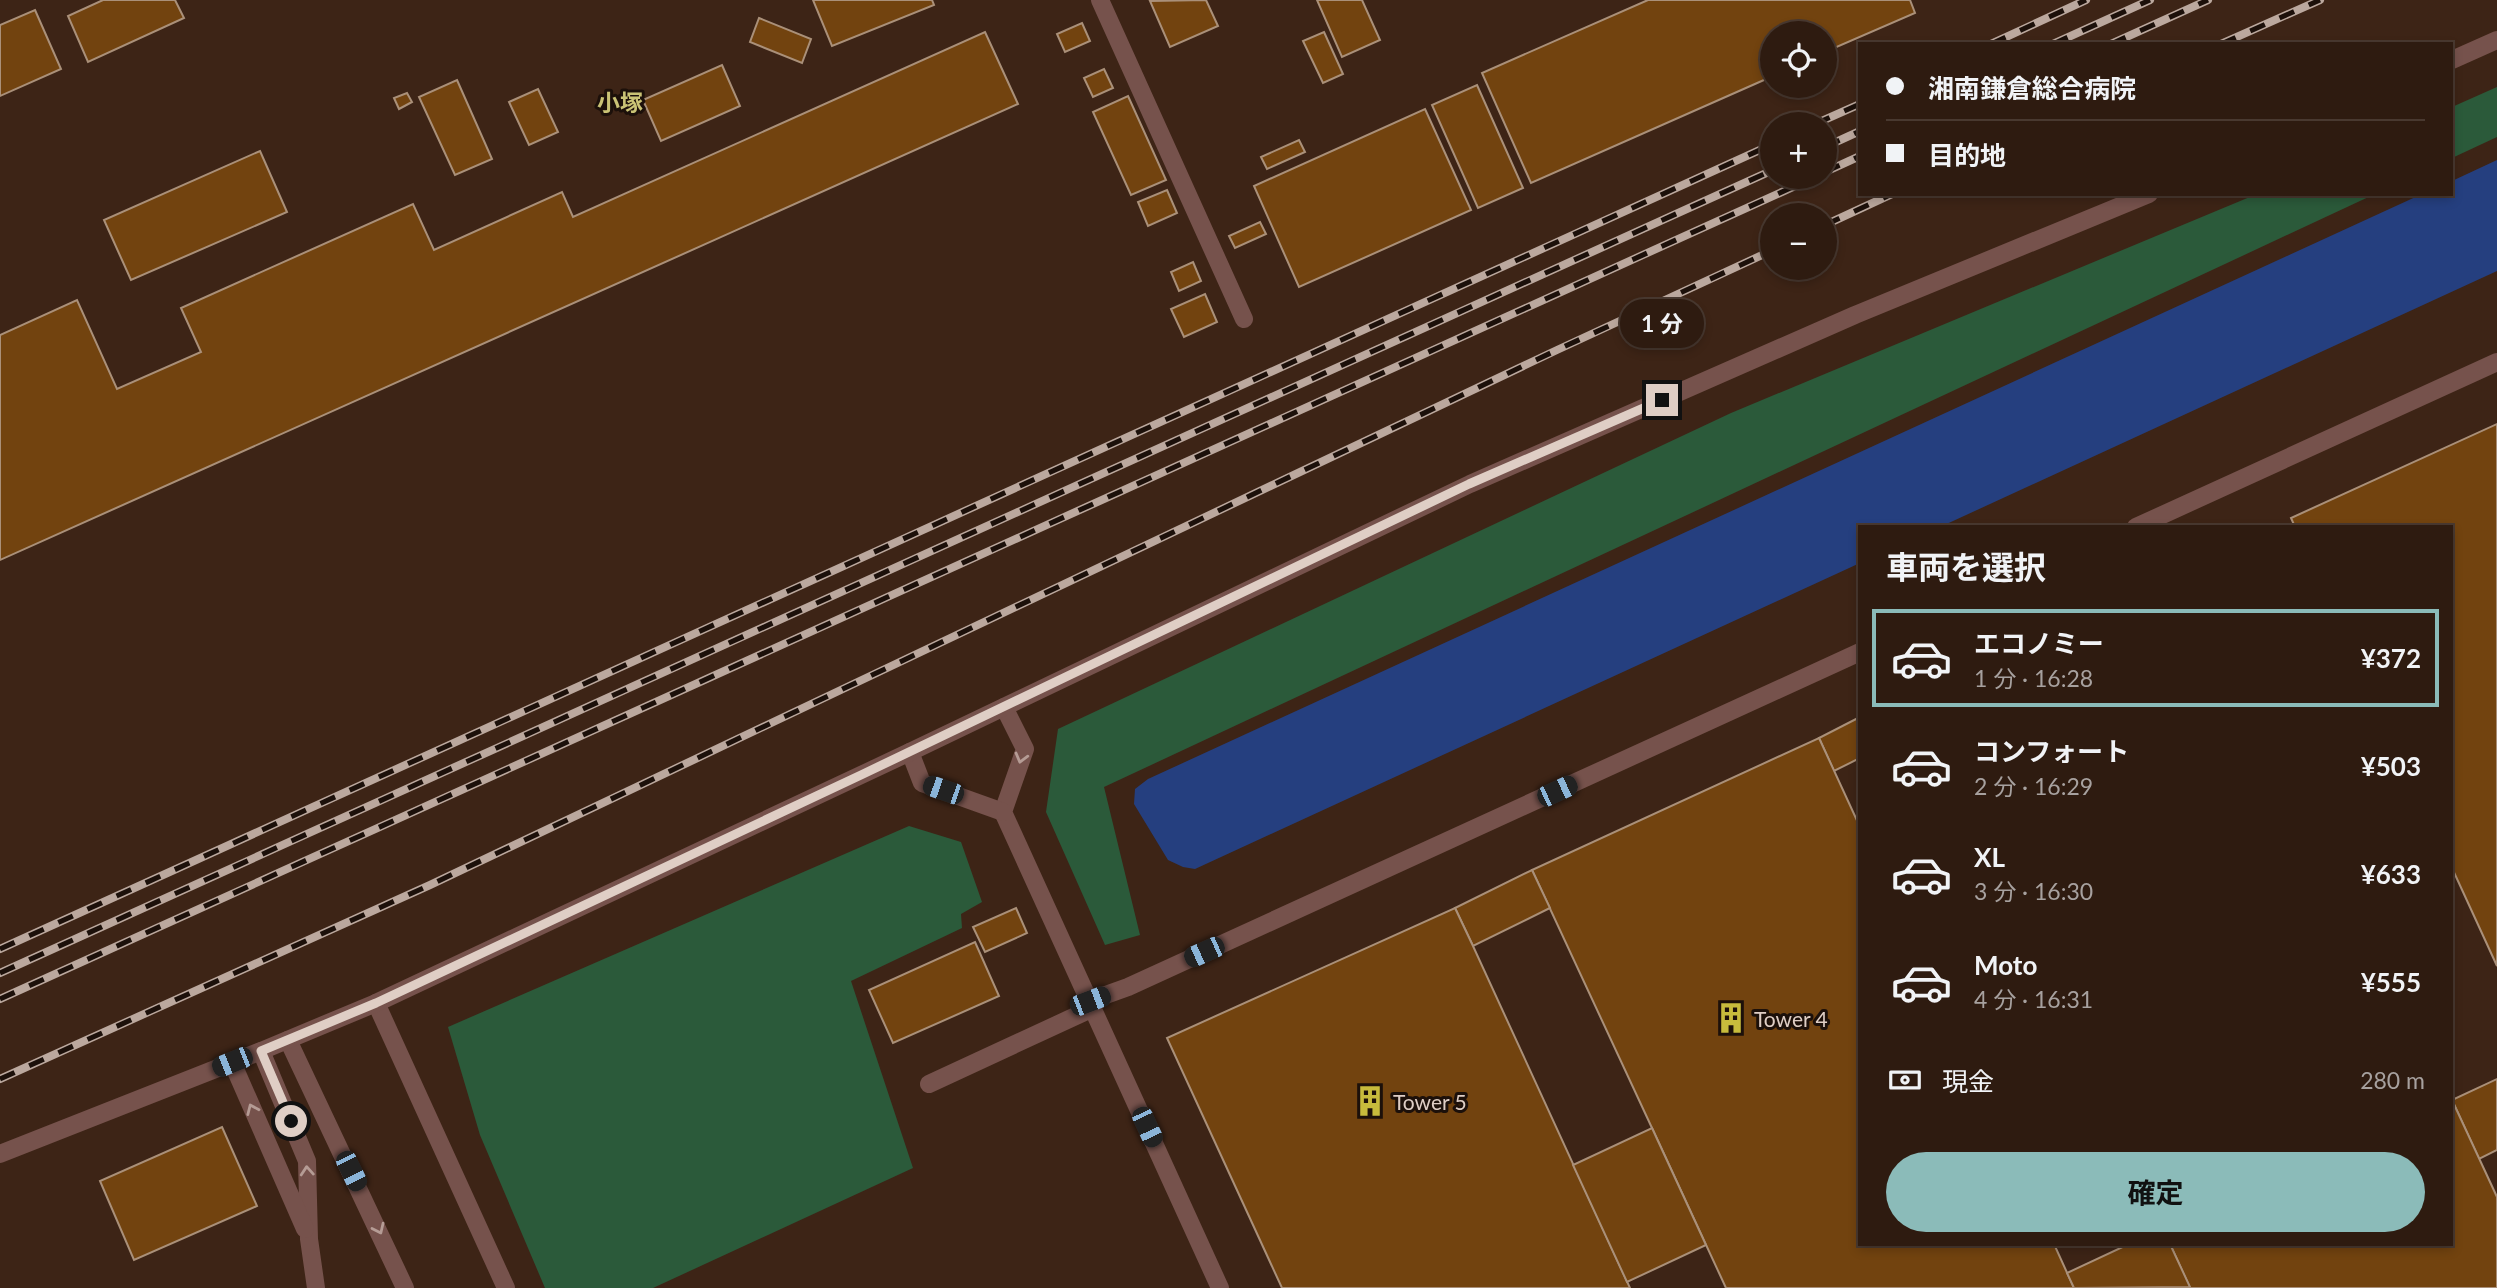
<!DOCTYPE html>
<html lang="ja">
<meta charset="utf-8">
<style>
:root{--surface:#2e1b10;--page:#362419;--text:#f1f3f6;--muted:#a7a19f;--line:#493930;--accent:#8bbbb9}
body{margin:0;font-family:Lato,"Noto Sans JP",sans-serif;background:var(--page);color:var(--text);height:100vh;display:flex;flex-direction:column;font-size:26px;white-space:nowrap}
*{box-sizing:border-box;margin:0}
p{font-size:23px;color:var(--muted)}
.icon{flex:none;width:38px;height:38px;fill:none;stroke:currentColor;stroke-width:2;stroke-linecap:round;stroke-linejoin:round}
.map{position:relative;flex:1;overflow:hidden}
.sheet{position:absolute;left:1858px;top:525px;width:595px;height:721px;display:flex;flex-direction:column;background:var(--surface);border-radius:0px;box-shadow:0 4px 10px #0003,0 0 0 2px var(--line)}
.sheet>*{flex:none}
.banner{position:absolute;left:1858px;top:42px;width:595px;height:154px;border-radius:0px;box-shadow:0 4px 10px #0003,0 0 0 2px var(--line);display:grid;align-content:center;height:154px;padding:0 28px;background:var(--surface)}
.buttons{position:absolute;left:1760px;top:21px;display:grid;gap:14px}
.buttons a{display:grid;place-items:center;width:77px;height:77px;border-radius:50%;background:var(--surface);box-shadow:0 4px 10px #0003,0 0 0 2px var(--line);font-size:35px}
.end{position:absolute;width:32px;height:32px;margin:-16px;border:9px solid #dfcec5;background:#111;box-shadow:0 0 0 4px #111}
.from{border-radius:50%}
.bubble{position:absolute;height:49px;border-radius:24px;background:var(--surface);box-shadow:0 4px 10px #0003,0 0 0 2px var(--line);font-size:23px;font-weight:700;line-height:49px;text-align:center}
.car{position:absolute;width:21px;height:42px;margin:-21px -10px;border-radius:9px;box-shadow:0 0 5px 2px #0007;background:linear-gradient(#222 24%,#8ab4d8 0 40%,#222 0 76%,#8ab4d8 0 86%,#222 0)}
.banner b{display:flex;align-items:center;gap:24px;height:66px;font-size:26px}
.banner b+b{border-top:2px solid var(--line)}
.banner i{width:18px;height:18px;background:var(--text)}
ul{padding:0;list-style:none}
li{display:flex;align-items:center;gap:21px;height:98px;margin:0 14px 10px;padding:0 14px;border:4px solid transparent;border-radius:0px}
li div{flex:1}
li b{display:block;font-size:26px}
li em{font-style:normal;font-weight:700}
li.on{border-color:var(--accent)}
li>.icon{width:63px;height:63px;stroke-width:1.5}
h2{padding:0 28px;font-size:32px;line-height:84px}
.pay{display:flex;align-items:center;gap:18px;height:77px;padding:0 28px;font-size:26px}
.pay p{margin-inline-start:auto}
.button{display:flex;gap:14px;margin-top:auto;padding:14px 28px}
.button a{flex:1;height:80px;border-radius:42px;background:var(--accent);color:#111;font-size:28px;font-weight:700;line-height:80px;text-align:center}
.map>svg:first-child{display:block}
</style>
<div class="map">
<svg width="2497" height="1288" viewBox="0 0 2497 1288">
<rect width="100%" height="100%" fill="#3d2416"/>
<!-- green -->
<g fill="#2b5a3a">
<polygon points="2497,87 2497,137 2452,158 2452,107"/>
<polygon points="2257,194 2375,194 1104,787 1140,935 1105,945 1046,812 1058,729 1731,413"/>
<polygon points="909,826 961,842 982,902 961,914 962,928 851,981 913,1168 653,1288 545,1288 480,1135 448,1027"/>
</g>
<!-- water -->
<polygon fill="#253f7f" points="2497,160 2497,271 1940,527 1860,527 1860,563 1195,869 1183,867 1168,860 1134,804 1135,789 1148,779 2422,194 2452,194 2452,181"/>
<!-- building -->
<g fill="#72430f" stroke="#aa9079" stroke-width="2">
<polygon points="103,0 175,0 184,18 88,62 68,16"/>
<polygon points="813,0 932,0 934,5 832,46"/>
<polygon points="1206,0 1218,26 1170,47 1150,1"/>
<polygon points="1317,0 1362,0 1380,40 1342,57"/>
<polygon points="1648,0 1910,0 1915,13 1825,52 1825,33 1773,33 1773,76 1531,183 1482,73"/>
<polygon points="35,10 61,69 0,96 0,25"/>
<polygon points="759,18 811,39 802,63 750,42"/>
<polygon points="1082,23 1090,41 1065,52 1057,34"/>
<polygon points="985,32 1018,104 0,560 0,335 77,300 117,389 201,352 181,308 413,204 434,250 562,192 573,217"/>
<polygon points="1324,32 1343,74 1323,83 1303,41"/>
<polygon points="722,65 740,106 661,141 643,100"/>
<polygon points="1104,69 1113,88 1093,97 1084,78"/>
<polygon points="457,80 492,159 455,175 419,97"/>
<polygon points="1477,85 1523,188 1478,208 1432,105"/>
<polygon points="538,89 558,132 529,145 509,102"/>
<polygon points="407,93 412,102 399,109 394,98"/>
<polygon points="1128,96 1166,180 1131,195 1093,112"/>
<polygon points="1425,109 1471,210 1299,287 1254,186"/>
<polygon points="1299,140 1305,152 1267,169 1261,157"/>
<polygon points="260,151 287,212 131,280 104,220"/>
<polygon points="1167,190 1177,213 1148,226 1138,202"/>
<polygon points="1260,222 1266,234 1235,248 1229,236"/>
<polygon points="1193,262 1201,281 1179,291 1171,272"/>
<polygon points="1205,294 1217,322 1184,337 1171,309"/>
<polygon points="2497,424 2497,966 2452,868 2452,527 2295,527 2291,518"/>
<polygon points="1860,717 1860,758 1834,771 1819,738"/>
<polygon points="1819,738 1860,827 1860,1244 2054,1244 2074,1288 1726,1288 1652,1128 1532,870"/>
<polygon points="1532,870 1550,908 1473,946 1455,908"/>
<polygon points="1016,908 1027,933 985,952 973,927"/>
<polygon points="1455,908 1473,946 1630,1288 1282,1288 1167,1038"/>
<polygon points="975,942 999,996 893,1043 869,990"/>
<polygon points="2497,1079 2497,1150 2479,1159 2452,1100"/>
<polygon points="2452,1100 2497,1197 2497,1288 2190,1288 2170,1244 2452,1244"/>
<polygon points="222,1127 257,1206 134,1260 100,1181"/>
<polygon points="1652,1128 1706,1245 1627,1282 1573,1165"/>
<polygon points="2129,1244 2170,1244 2190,1287 2074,1288 2067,1273"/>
</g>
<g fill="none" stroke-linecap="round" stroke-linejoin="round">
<!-- service -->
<g stroke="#76524c" stroke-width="18">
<polyline points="2136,527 2497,362"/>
<polyline points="1004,707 1025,749 1003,812 1220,1288"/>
<polyline points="910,752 922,783 1003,812"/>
<polyline points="1089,1001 1128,987 1860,652"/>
<polyline points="376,1003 506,1288"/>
<polyline points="288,1040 405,1288"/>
<polyline points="261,1051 307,1161 309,1239 316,1288"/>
<polyline points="232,1062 305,1229"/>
<polyline points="929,1084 1093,1008"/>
</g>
<!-- minor -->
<polyline stroke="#76524c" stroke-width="18" points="1100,0 1244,319"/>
<!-- tertiary -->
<g stroke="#76524c" stroke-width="18">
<polyline points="2452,60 2497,40"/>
<polyline points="0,1154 261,1051 376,1003 910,752 1470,484 1855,315 2149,194"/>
</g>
<defs>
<g id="rail">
<polyline points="1991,44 2086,0"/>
<polyline points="2053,44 2150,0"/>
<polyline points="2111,44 2208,0"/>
<polyline points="2221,44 2320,0"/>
<polyline points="1815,124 1860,104"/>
<polyline points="1825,147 1860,131"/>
<polyline points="1825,172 1860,156"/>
<polyline points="1825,225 1892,194"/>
<polyline points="0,949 1773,144"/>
<polyline points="0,973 1773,170"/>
<polyline points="0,999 1815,177"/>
<polyline points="0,1079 430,885 1557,350 1773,250"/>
</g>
</defs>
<!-- rail casing -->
<use href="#rail" stroke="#bba89e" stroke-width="8"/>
<!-- rail -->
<use href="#rail" stroke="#1c100a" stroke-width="5" stroke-dasharray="16" stroke-linecap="butt"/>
</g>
<!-- one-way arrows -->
<defs><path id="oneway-chevron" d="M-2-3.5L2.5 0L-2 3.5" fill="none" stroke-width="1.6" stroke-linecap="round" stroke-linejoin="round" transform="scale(1.75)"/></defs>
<g stroke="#b59c95">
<use href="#oneway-chevron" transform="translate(1021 758) rotate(105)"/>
<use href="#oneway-chevron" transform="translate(252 1109) rotate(-114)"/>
<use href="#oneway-chevron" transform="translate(307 1171) rotate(-94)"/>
<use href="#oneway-chevron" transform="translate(379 1229) rotate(65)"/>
</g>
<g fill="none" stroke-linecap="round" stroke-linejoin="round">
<!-- route -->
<polyline stroke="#dfcec5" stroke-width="9" points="291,1121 261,1051 376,1003 861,775 1469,484 1662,400"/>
</g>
<!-- icons -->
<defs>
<symbol id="building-bare" viewBox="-9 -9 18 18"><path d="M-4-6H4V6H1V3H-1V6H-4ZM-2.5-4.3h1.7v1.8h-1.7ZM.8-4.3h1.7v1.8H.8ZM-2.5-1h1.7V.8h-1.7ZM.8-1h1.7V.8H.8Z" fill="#c7bb3c" stroke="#1c100a" stroke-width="2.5" paint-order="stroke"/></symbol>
</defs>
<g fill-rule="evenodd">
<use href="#building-bare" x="1709" y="996" width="44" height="44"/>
<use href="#building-bare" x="1348" y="1079" width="44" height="44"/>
</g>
<g text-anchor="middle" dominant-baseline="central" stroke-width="6" stroke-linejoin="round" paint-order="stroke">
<!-- poi labels -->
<g font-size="21" fill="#dfcec5" stroke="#1c100a" text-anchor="start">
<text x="1754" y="1018">Tower 4</text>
<text x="1393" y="1101">Tower 5</text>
</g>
<!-- neighbourhood labels -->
<g font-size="23" font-weight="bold" fill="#cac375" stroke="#1c100a">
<text x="620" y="102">小塚</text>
</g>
</g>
</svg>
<div class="buttons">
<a><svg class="icon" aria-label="locate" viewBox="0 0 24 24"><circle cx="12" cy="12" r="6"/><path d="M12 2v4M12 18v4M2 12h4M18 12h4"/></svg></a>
<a>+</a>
<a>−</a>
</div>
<i class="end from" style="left:291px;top:1121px"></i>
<i class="end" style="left:1662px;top:400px"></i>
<div class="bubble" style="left:1620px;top:299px;width:84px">1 分</div>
<i class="car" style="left:943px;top:790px;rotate:289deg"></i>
<i class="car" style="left:1557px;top:791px;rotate:65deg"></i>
<i class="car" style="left:1204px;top:952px;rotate:246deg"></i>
<i class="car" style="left:1090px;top:1001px;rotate:69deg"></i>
<i class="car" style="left:232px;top:1062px;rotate:248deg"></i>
<i class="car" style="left:1147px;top:1127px;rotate:155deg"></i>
<i class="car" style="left:351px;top:1171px;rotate:154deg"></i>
<div class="banner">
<b><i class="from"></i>湘南鎌倉総合病院</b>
<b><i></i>目的地</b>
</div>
<section class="sheet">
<h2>車両を選択</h2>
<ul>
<li class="on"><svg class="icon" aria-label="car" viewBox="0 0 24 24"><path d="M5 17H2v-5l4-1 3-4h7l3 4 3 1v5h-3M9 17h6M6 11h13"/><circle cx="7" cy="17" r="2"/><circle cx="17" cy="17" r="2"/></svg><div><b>エコノミー</b><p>1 分 · 16:28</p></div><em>¥372</em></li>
<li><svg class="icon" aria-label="car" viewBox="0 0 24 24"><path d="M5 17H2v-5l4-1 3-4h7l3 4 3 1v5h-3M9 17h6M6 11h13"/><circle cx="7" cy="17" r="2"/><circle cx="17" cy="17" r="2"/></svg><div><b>コンフォート</b><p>2 分 · 16:29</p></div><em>¥503</em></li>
<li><svg class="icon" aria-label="car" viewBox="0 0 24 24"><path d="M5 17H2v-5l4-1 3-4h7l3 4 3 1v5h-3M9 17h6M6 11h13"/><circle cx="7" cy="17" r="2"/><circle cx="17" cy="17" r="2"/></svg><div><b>XL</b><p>3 分 · 16:30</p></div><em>¥633</em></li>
<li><svg class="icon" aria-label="car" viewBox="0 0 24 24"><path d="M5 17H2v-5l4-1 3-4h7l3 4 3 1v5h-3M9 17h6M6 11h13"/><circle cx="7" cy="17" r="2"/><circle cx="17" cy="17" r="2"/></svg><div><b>Moto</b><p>4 分 · 16:31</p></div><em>¥555</em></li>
</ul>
<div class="pay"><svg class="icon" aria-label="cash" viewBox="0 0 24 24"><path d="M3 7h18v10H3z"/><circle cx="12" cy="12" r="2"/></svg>現金<p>280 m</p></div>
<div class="button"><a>確定</a></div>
</section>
</div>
